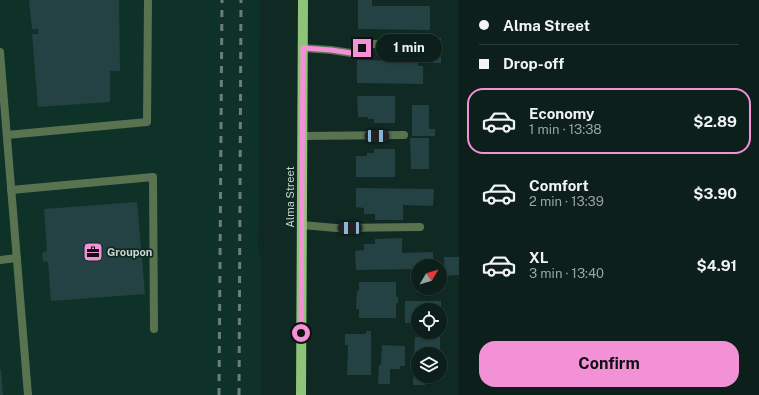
<!DOCTYPE html>
<meta charset="utf-8">
<style>
:root{--surface:#0c1f1a;--page:#1a2c27;--text:#f1f3f6;--muted:#9aa2a2;--line:#2c3d39;--accent:#f391d6}
body{margin:0;font-family:"Public Sans",sans-serif;background:var(--page);color:var(--text);height:100vh;display:flex;flex-direction:column;font-size:15px;white-space:nowrap}
*{box-sizing:border-box;margin:0}
p{font-size:13px;color:var(--muted)}
.icon{flex:none;width:22px;height:22px;fill:none;stroke:currentColor;stroke-width:2;stroke-linecap:round;stroke-linejoin:round}
.map{position:relative;flex:1;overflow:hidden}
.details{display:flex;flex-direction:column;background:var(--surface);width:300px}
.details>*{flex:none}
.banner{display:grid;align-content:center;height:88px;padding:0 20px;background:var(--surface)}
.needle{width:26px;rotate:52deg}
.tools{position:absolute;left:411px;top:259px;display:grid;gap:8px}
.tools a{display:grid;place-items:center;width:36px;height:36px;border-radius:50%;background:var(--surface);box-shadow:0 1px 3px #0004,0 0 0 1px var(--line);font-size:20px}
.end{position:absolute;width:18px;height:18px;margin:-9px;border:5px solid #f391d6;background:#111;box-shadow:0 0 0 2px #111}
.from{border-radius:50%}
.bubble{position:absolute;height:28px;border-radius:14px;background:var(--surface);box-shadow:0 1px 3px #0004,0 0 0 1px var(--line);font-size:13px;font-weight:700;line-height:28px;text-align:center}
.car{position:absolute;width:12px;height:24px;margin:-12px -6px;border-radius:5px;box-shadow:0 0 3px 1px #0007;background:linear-gradient(#222 24%,#8ab4d8 0 40%,#222 0 76%,#8ab4d8 0 86%,#222 0)}
.banner b{display:flex;align-items:center;gap:14px;height:38px;font-size:15px}
.banner b+b{border-top:1px solid var(--line)}
.banner i{width:10px;height:10px;background:var(--text)}
ul{padding:0;list-style:none}
li{display:flex;align-items:center;gap:12px;height:66px;margin:0 8px 6px;padding:0 12px;border:2px solid transparent;border-radius:16px}
li div{flex:1}
li b{display:block;font-size:15px}
li em{font-style:normal;font-weight:700}
li.current{border-color:var(--accent)}
li>.icon{width:36px;height:36px;stroke-width:1.5}
.cta{display:flex;gap:8px;margin-top:auto;padding:8px 20px}
.cta a{flex:1;height:46px;border-radius:16px;background:var(--accent);color:#111;font-size:16px;font-weight:700;line-height:46px;text-align:center}
main{display:flex;flex:1;min-height:0}
.map>svg:first-child{display:block}
</style>
<main>
<div class="map">
<svg width="459" height="395" viewBox="0 0 459 395">
<rect width="100%" height="100%" fill="#102922"/>
<!-- built -->
<polygon fill="#0f3228" points="0,0 260,0 258,251 262,259 261,395 0,395"/>
<!-- building -->
<g fill="#244144">
<polygon points="29,0 119,0 120,71 110,71 110,102 38,107 32,34 38,34 38,29 32,29"/>
<polygon points="358,0 372,0 372,6 430,6 430,30 358,29"/>
<polygon points="425,38 441,38 441,63 424,63"/>
<polygon points="357,60 418,61 418,66 423,66 423,84 357,83"/>
<polygon points="357,96 395,96 395,123 374,123 374,119 368,119 368,117 358,117"/>
<polygon points="412,105 429,105 429,129 435,129 435,136 412,136"/>
<polygon points="410,138 429,138 429,169 411,169"/>
<polygon points="374,149 395,149 395,177 356,177 356,156 367,156 367,153 374,153"/>
<polygon points="356,188 434,189 433,206 403,205 403,220 375,220 375,214 364,214 364,208 356,207"/>
<polygon points="137,202 145,294 51,301 48,262 43,261 42,253 47,251 44,209"/>
<polygon points="402,238 402,253 433,252 433,266 418,266 418,269 356,270 355,251 364,250 364,244 375,244 375,239"/>
<polygon points="444,257 459,257 459,275 445,276"/>
<polygon points="359,282 396,282 396,296 398,297 398,303 396,303 396,318 359,318 359,309 356,309 357,291 359,291"/>
<polygon points="405,301 441,301 441,310 418,310 418,323 405,323"/>
<polygon points="366,331 371,331 371,375 347,375 348,345 345,345 345,334 366,334"/>
<polygon points="415,337 440,337 440,354 418,354 418,376 425,376 425,385 413,385"/>
<polygon points="382,345 405,346 405,366 400,366 400,369 390,369 390,384 378,384 379,365 381,365"/>
<polygon points="0,370 1,370 3,395 0,395"/>
</g>
<g fill="none" stroke-linecap="round" stroke-linejoin="round">
<!-- service -->
<g stroke="#597350" stroke-width="8">
<polyline points="303,48 331,50 351,53 373,44 407,43"/>
<polyline points="7,135 147,122 148,0"/>
<polyline points="303,136 404,135"/>
<polyline points="11,190 153,177 154,329"/>
<polyline points="302,225 336,228 420,227"/>
<polyline points="0,260 17,258"/>
</g>
<!-- tertiary -->
<polyline stroke="#597350" stroke-width="8" points="0,52 28,395"/>
<!-- primary -->
<polyline stroke="#8dc479" stroke-width="10" points="301,395 303,0"/>
<!-- rail -->
<g stroke="#6b7e78" stroke-width="3" stroke-dasharray="7 7" stroke-linecap="butt">
<polyline points="219,395 222,0"/>
<polyline points="239,395 241,0"/>
</g>
</g>
<g fill="none" stroke-linecap="round" stroke-linejoin="round">
<!-- route -->
<polyline stroke="#f391d6" stroke-width="5" points="301,333 303,48 331,50 351,53 362,48"/>
</g>
<!-- icons -->
<defs>
<symbol id="office-square" viewBox="-11 -11 22 22"><rect x="-9" y="-9" width="18" height="18" rx="4" fill="#f391d6" stroke="#102922"/><path d="M-6-3h4V-5.5h4V-3h4V5H-6ZM-1-4.5V-3h2v-1.5ZM-6 0V1H6V0Z" fill="#111"/></symbol>
</defs>
<g fill-rule="evenodd">
<use href="#office-square" x="82" y="241" width="22" height="22"/>
</g>
<g text-anchor="middle" dominant-baseline="central" stroke-width="3.5" stroke-linejoin="round" paint-order="stroke">
<!-- street labels -->
<g font-size="11" fill="#c7d5d0" stroke="#102922">
<text transform="translate(290 197) rotate(-90)">Alma Street</text>
</g>
<!-- poi labels -->
<g font-size="11" font-weight="bold" fill="#c7d5d0" stroke="#102922" text-anchor="start">
<text x="107" y="252">Groupon</text>
</g>
</g>
</svg>
<div class="tools">
<a><svg class="needle" viewBox="-14 -14 28 28"><path d="M0-13l5 13h-10z" fill="#e53935"/><path d="M0 13l5-13h-10z" fill="#9aa2a2"/></svg></a>
<a><svg class="icon" aria-label="locate" viewBox="0 0 24 24"><circle cx="12" cy="12" r="6"/><path d="M12 2v4M12 18v4M2 12h4M18 12h4"/></svg></a>
<a><svg class="icon" aria-label="layers" viewBox="0 0 24 24"><path d="M12 4l9 5-9 5-9-5zM3 14l9 5 9-5"/></svg></a>
</div>
<i class="end from" style="left:301px;top:333px"></i>
<i class="end" style="left:362px;top:48px"></i>
<div class="bubble" style="left:376px;top:34px;width:66px">1 min</div>
<i class="car" style="left:377px;top:136px;rotate:90deg"></i>
<i class="car" style="left:350px;top:228px;rotate:270deg"></i>
</div>
<section class="details">
<div class="banner">
<b><i class="from"></i>Alma Street</b>
<b><i></i>Drop-off</b>
</div>
<ul>
<li class="current"><svg class="icon" aria-label="car" viewBox="0 0 24 24"><path d="M5 17H2v-5l4-1 3-4h7l3 4 3 1v5h-3M9 17h6M6 11h13"/><circle cx="7" cy="17" r="2"/><circle cx="17" cy="17" r="2"/></svg><div><b>Economy</b><p>1 min · 13:38</p></div><em>$2.89</em></li>
<li><svg class="icon" aria-label="car" viewBox="0 0 24 24"><path d="M5 17H2v-5l4-1 3-4h7l3 4 3 1v5h-3M9 17h6M6 11h13"/><circle cx="7" cy="17" r="2"/><circle cx="17" cy="17" r="2"/></svg><div><b>Comfort</b><p>2 min · 13:39</p></div><em>$3.90</em></li>
<li><svg class="icon" aria-label="car" viewBox="0 0 24 24"><path d="M5 17H2v-5l4-1 3-4h7l3 4 3 1v5h-3M9 17h6M6 11h13"/><circle cx="7" cy="17" r="2"/><circle cx="17" cy="17" r="2"/></svg><div><b>XL</b><p>3 min · 13:40</p></div><em>$4.91</em></li>
</ul>
<div class="cta"><a>Confirm</a></div>
</section>
</main>
